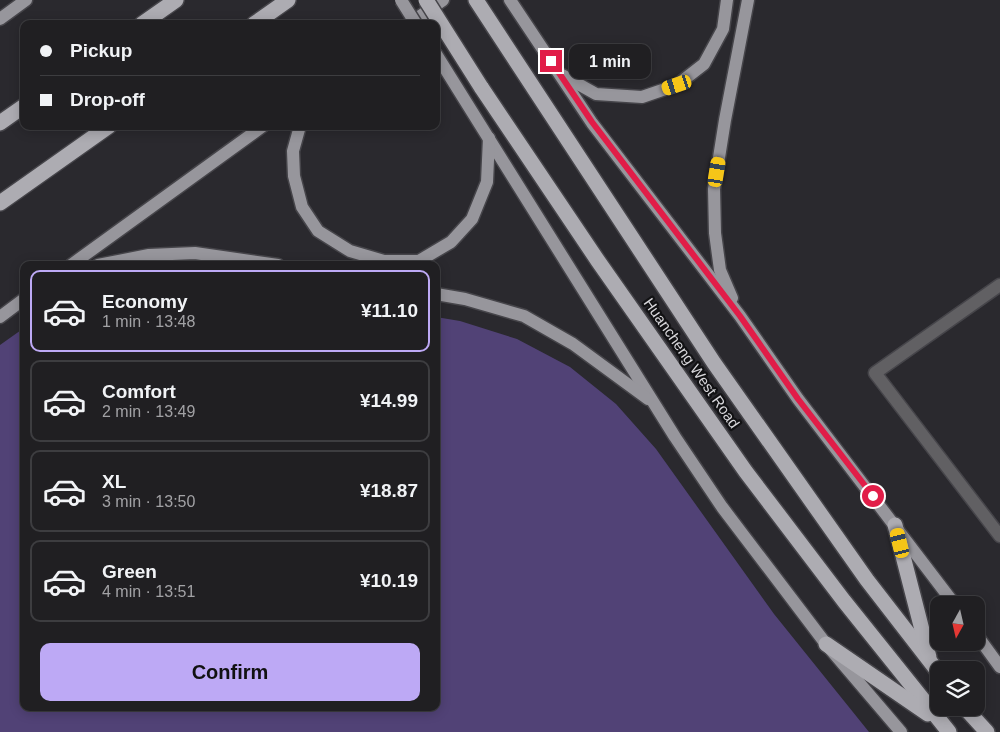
<!DOCTYPE html>
<meta charset="utf-8">
<style>
:root{--surface:#201f22;--page:#28272a;--text:#f1f3f6;--muted:#a2a2a5;--line:#3d3d40;--accent:#bda9f5}
body{margin:0;font-family:Helvetica,sans-serif;background:var(--page);color:var(--text);height:100vh;display:flex;flex-direction:column;font-size:19px;white-space:nowrap}
*{box-sizing:border-box;margin:0}
p{font-size:16px;color:var(--muted)}
.icon{flex:none;width:28px;height:28px;fill:none;stroke:currentColor;stroke-width:2;stroke-linecap:round;stroke-linejoin:round}
.map{position:relative;flex:1;overflow:hidden}
.sheet{position:absolute;left:20px;top:261px;width:420px;height:450px;display:flex;flex-direction:column;background:var(--surface);border-radius:10px;box-shadow:0 2px 12px #0003,0 0 0 1px var(--line)}
.sheet>*{flex:none}
.guide{position:absolute;left:20px;top:20px;width:420px;height:110px;border-radius:10px;box-shadow:0 2px 12px #0003,0 0 0 1px var(--line);display:grid;align-content:center;height:110px;padding:0 20px;background:var(--surface)}
.needle{width:32px;rotate:188deg}
.buttons{position:absolute;left:930px;top:596px;display:grid;gap:10px}
.buttons a{display:grid;place-items:center;width:55px;height:55px;border-radius:10px;background:var(--surface);box-shadow:0 2px 12px #0003,0 0 0 1px var(--line);font-size:25px}
.end{position:absolute;width:22px;height:22px;margin:-11px;border:6px solid #e11d48;background:#fff;box-shadow:0 0 0 2px #fff}
.from{border-radius:50%}
.bubble{position:absolute;height:35px;border-radius:10px;background:var(--surface);box-shadow:0 2px 12px #0003,0 0 0 1px var(--line);font-size:16px;font-weight:700;line-height:35px;text-align:center}
.car{position:absolute;width:15px;height:30px;margin:-15px -8px;border-radius:6px;box-shadow:0 0 4px 1px #0007;background:linear-gradient(#f5c518 24%,#345 0 40%,#f5c518 0 76%,#345 0 86%,#f5c518 0)}
.guide b{display:flex;align-items:center;gap:18px;height:48px;font-size:19px}
.guide b+b{border-top:1px solid var(--line)}
.guide i{width:12px;height:12px;background:var(--text)}
ul{padding:9px 0 0;list-style:none}
li{display:flex;align-items:center;gap:15px;height:82px;margin:0 10px 8px;padding:0 10px;border:2px solid var(--line);border-radius:10px}
li div{flex:1}
li b{display:block;font-size:19px}
li em{font-style:normal;font-weight:700}
li.on{border-color:var(--accent)}
li>.icon{width:45px;height:45px;stroke-width:1.5}
.primary-button{display:flex;gap:10px;margin-top:auto;padding:10px 20px}
.primary-button a{flex:1;height:58px;border-radius:10px;background:var(--accent);color:#111;font-size:20px;font-weight:700;line-height:58px;text-align:center}
.map>svg:first-child{display:block}
</style>
<div class="map">
<svg width="1000" height="732" viewBox="0 0 1000 732">
<rect width="100%" height="100%" fill="#2a292e"/>
<!-- green -->
<polygon fill="#514276" points="436,317 460,321 517,339 570,367 616,404 656,449 774,614 869,732 0,732 0,345 24,328 24,708 436,708"/>
<g fill="none" stroke-linecap="round" stroke-linejoin="round">
<defs>
<polyline id="street" points="1000,285 875,373 1000,536"/>
<g id="primary">
<polyline points="510,0 592,123 740,316 798,399 955,605"/>
<polyline points="0,19 26,0"/>
<polyline points="409,24 443,0"/>
<polyline points="436,54 675,437 722,507 826,644 901,732"/>
<polyline points="562,75 596,94 642,97 677,85 704,64 723,29 727,0"/>
<polyline points="300,126 293,151 294,176 302,207 318,231 350,251 384,261 419,261 451,242 472,219 487,182 489,138"/>
<polyline points="71,265 263,126"/>
<polyline points="98,265 149,255 195,253 278,265"/>
<polyline points="436,294 465,299 524,316 573,344 648,399"/>
<polyline points="732,298 720,270 715,233 714,189 725,120 748,0"/>
<polyline points="0,317 24,299"/>
<polyline points="976,634 1000,667"/>
</g>
<g id="highway">
<polyline points="476,0 714,363 867,580 939,673"/>
<polyline points="142,24 176,0"/>
<polyline points="254,24 288,0"/>
<polyline points="481,87 598,261 746,472 844,601 949,732"/>
<polyline points="0,123 24,106"/>
<polyline points="0,203 109,126"/>
<polyline points="895,525 929,657"/>
<polyline points="826,644 928,714"/>
<polyline points="965,708 987,732"/>
</g>
</defs>
<!-- street casing -->
<use href="#street" stroke="#46454a" stroke-width="15"/>
<!-- primary casing -->
<use href="#primary" stroke="#46454a" stroke-width="15"/>
<!-- highway casing -->
<use href="#highway" stroke="#46454a" stroke-width="18"/>
<!-- street -->
<use href="#street" stroke="#616063" stroke-width="12"/>
<!-- primary -->
<use href="#primary" stroke="#97969c" stroke-width="12"/>
<!-- highway -->
<use href="#highway" stroke="#adacb2" stroke-width="15"/>
<defs>
<polyline id="primary-bridge" points="401,0 416,24"/>
<polyline id="highway-bridge" points="426,0 481,87"/>
</defs>
<!-- primary-bridge casing -->
<use href="#primary-bridge" stroke="#46454a" stroke-width="15" stroke-linecap="butt"/>
<!-- highway-bridge casing -->
<use href="#highway-bridge" stroke="#46454a" stroke-width="18" stroke-linecap="butt"/>
<!-- primary-bridge -->
<use href="#primary-bridge" stroke="#97969c" stroke-width="12"/>
<!-- highway-bridge -->
<use href="#highway-bridge" stroke="#adacb2" stroke-width="15"/>
</g>
<g fill="none" stroke-linecap="round" stroke-linejoin="round">
<!-- route -->
<polyline stroke="#e11d48" stroke-width="6" points="551,61 592,122 740,316 798,399 873,496"/>
</g>
<g text-anchor="middle" dominant-baseline="central" stroke-width="4.5" stroke-linejoin="round" paint-order="stroke">
<!-- street labels -->
<g font-size="15" fill="#d8d7db" stroke="#121214">
<text transform="translate(692 363) rotate(55)">Huancheng West Road</text>
</g>
</g>
</svg>
<div class="buttons">
<a><svg class="needle" viewBox="-14 -14 28 28"><path d="M0-13l5 13h-10z" fill="#e53935"/><path d="M0 13l5-13h-10z" fill="#a2a2a5"/></svg></a>
<a><svg class="icon" aria-label="layers" viewBox="0 0 24 24"><path d="M12 4l9 5-9 5-9-5zM3 14l9 5 9-5"/></svg></a>
</div>
<i class="end from" style="left:873px;top:496px"></i>
<i class="end" style="left:551px;top:61px"></i>
<div class="bubble" style="left:569px;top:44px;width:82px">1 min</div>
<i class="car" style="left:677px;top:85px;rotate:252deg"></i>
<i class="car" style="left:717px;top:172px;rotate:9deg"></i>
<i class="car" style="left:900px;top:543px;rotate:346deg"></i>
<div class="guide">
<b><i class="from"></i>Pickup</b>
<b><i></i>Drop-off</b>
</div>
<section class="sheet">
<ul>
<li class="on"><svg class="icon" aria-label="car" viewBox="0 0 24 24"><path d="M5 17H2v-5l4-1 3-4h7l3 4 3 1v5h-3M9 17h6M6 11h13"/><circle cx="7" cy="17" r="2"/><circle cx="17" cy="17" r="2"/></svg><div><b>Economy</b><p>1 min · 13:48</p></div><em>¥11.10</em></li>
<li><svg class="icon" aria-label="car" viewBox="0 0 24 24"><path d="M5 17H2v-5l4-1 3-4h7l3 4 3 1v5h-3M9 17h6M6 11h13"/><circle cx="7" cy="17" r="2"/><circle cx="17" cy="17" r="2"/></svg><div><b>Comfort</b><p>2 min · 13:49</p></div><em>¥14.99</em></li>
<li><svg class="icon" aria-label="car" viewBox="0 0 24 24"><path d="M5 17H2v-5l4-1 3-4h7l3 4 3 1v5h-3M9 17h6M6 11h13"/><circle cx="7" cy="17" r="2"/><circle cx="17" cy="17" r="2"/></svg><div><b>XL</b><p>3 min · 13:50</p></div><em>¥18.87</em></li>
<li><svg class="icon" aria-label="car" viewBox="0 0 24 24"><path d="M5 17H2v-5l4-1 3-4h7l3 4 3 1v5h-3M9 17h6M6 11h13"/><circle cx="7" cy="17" r="2"/><circle cx="17" cy="17" r="2"/></svg><div><b>Green</b><p>4 min · 13:51</p></div><em>¥10.19</em></li>
</ul>
<div class="primary-button"><a>Confirm</a></div>
</section>
</div>
